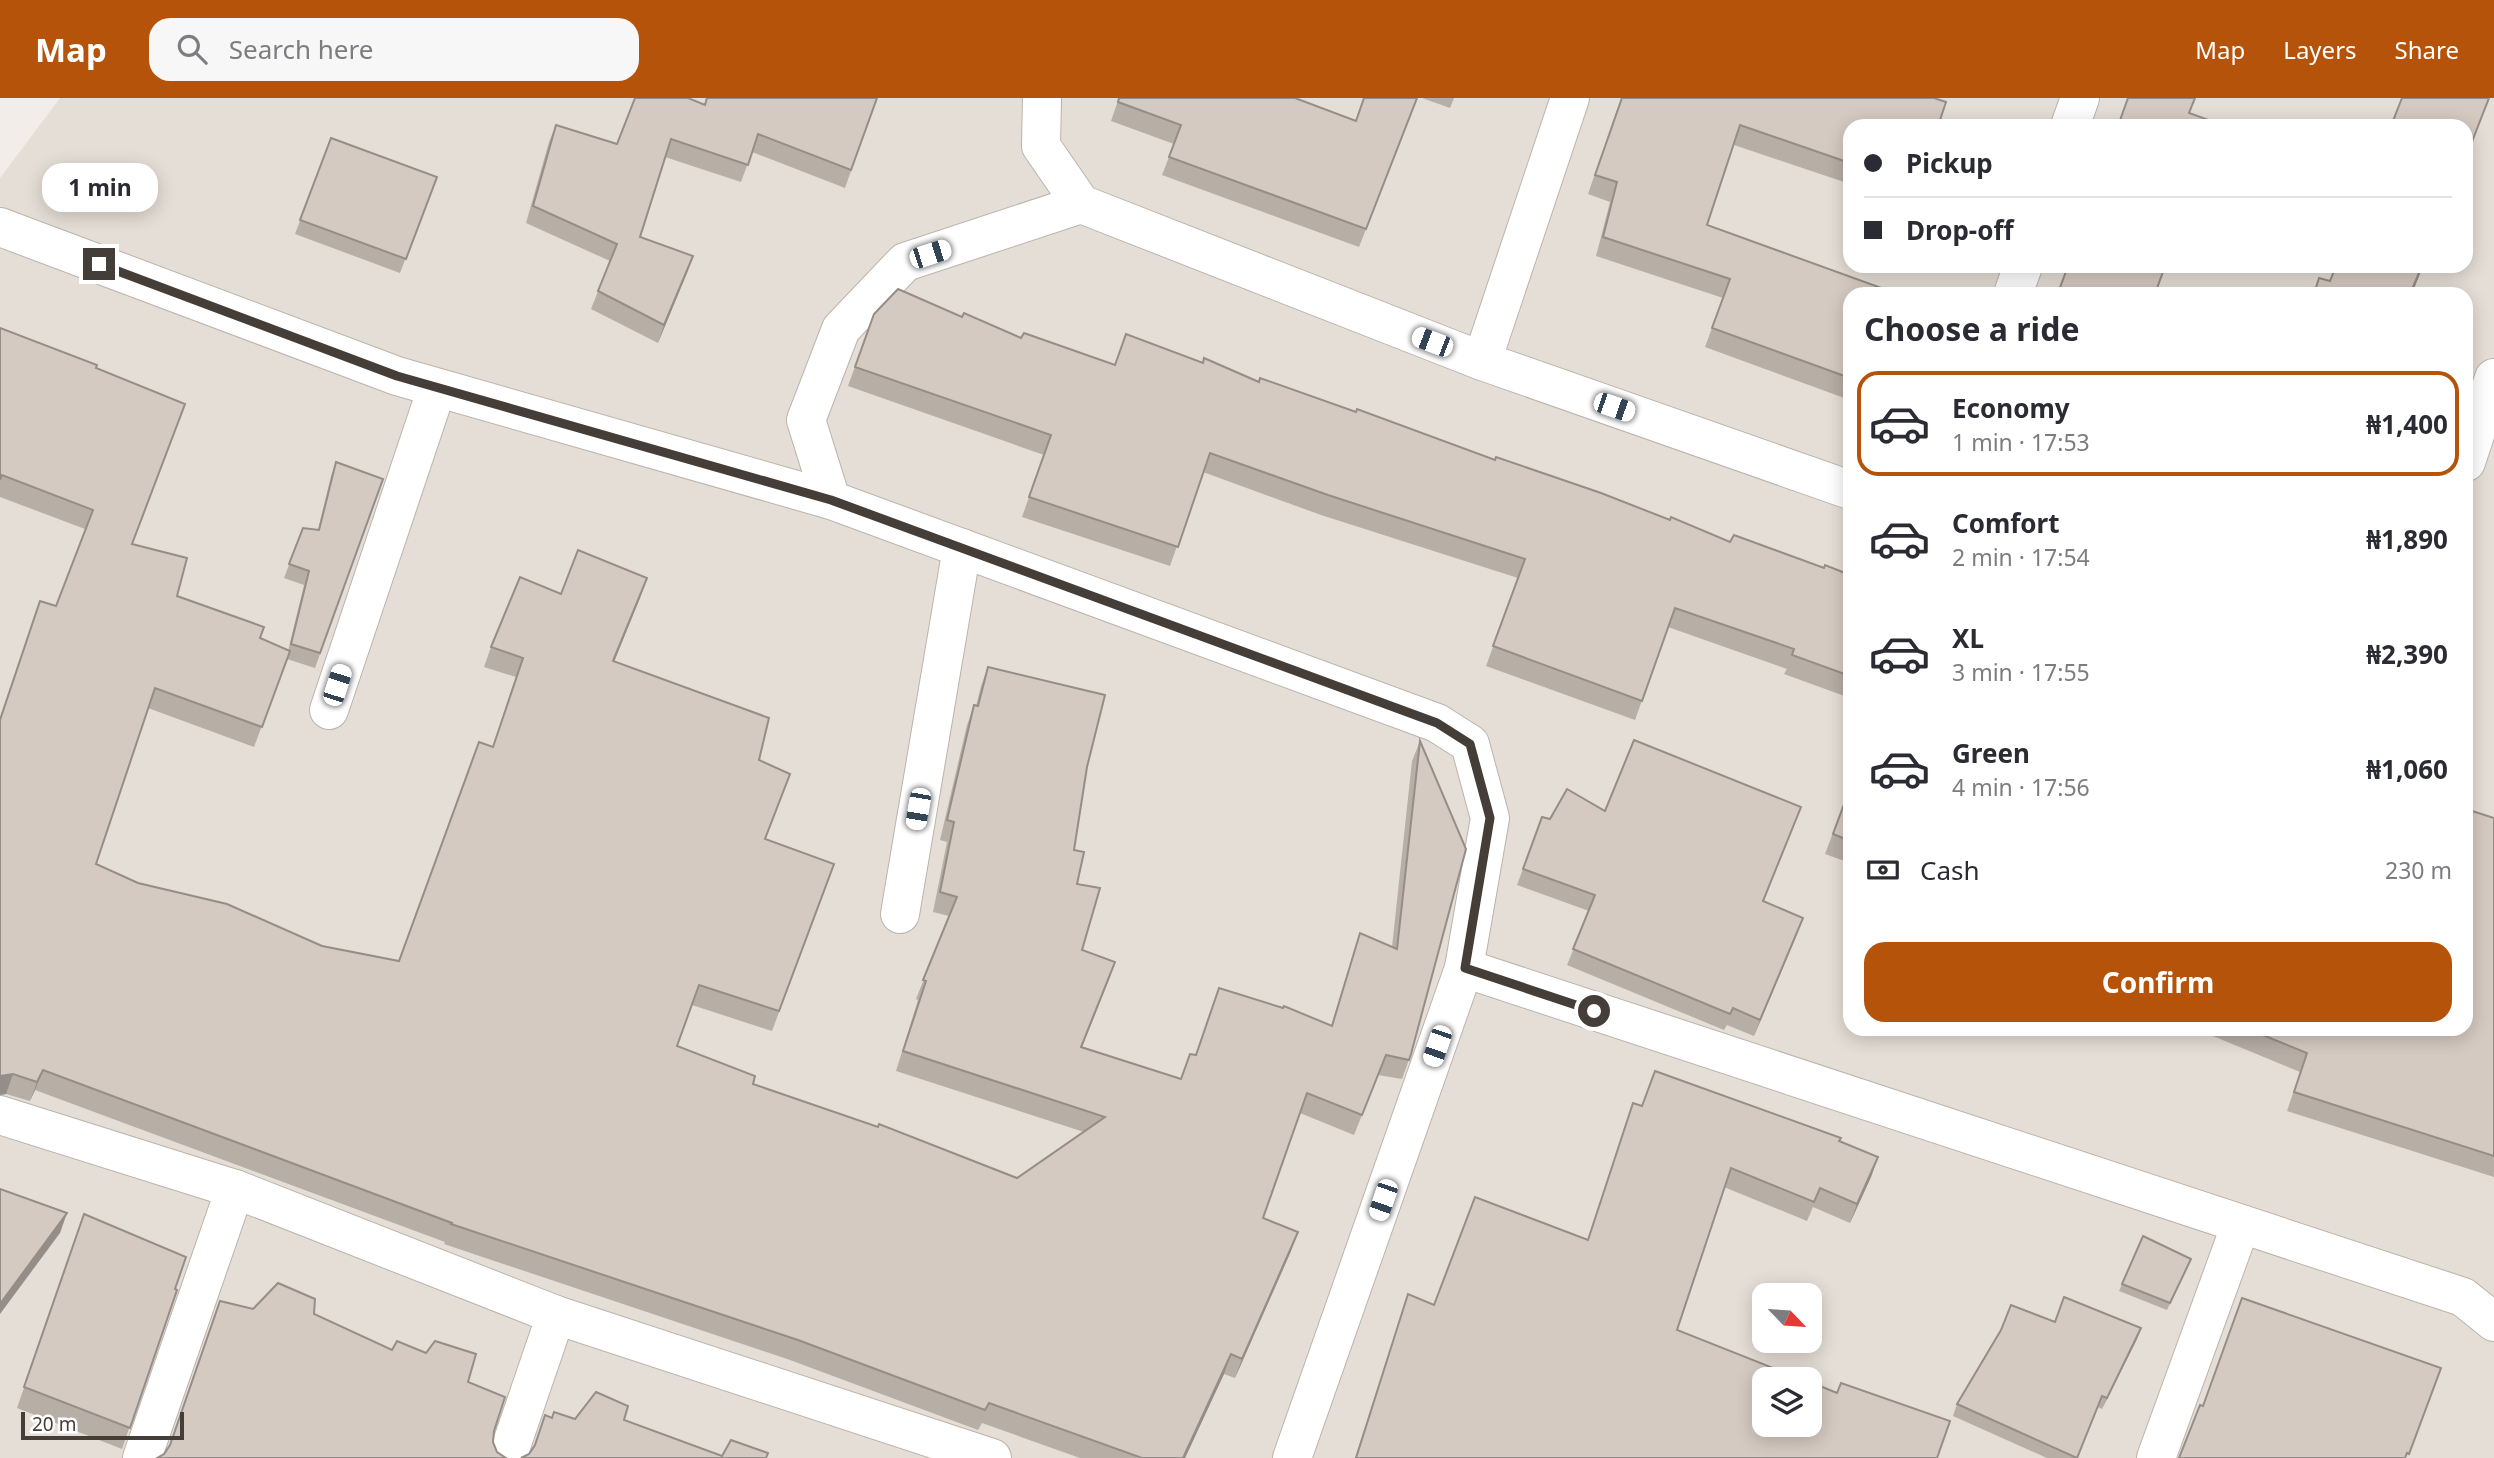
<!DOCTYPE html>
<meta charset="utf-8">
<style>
:root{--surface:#fff;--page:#f7f7f7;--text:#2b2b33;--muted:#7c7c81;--line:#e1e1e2;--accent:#b45309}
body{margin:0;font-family:"Noto Sans",sans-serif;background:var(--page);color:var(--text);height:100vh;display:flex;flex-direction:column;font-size:26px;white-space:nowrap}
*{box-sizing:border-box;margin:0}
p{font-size:23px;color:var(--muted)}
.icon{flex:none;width:38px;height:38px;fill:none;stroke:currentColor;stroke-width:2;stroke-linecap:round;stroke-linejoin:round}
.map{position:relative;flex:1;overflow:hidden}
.drawer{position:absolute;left:1843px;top:189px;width:630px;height:749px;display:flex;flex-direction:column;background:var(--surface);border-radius:21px;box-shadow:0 4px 18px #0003}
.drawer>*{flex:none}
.hud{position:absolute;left:1843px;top:21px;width:630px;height:154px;border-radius:21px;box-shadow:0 4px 18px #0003;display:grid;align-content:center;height:154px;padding:0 21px;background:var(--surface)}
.needle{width:46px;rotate:115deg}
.fabs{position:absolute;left:1752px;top:1185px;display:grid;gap:14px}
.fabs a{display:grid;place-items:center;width:70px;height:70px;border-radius:14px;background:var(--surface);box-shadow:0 4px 18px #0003;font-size:35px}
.scale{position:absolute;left:21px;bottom:18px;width:163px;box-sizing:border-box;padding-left:7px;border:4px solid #453d37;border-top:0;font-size:19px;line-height:24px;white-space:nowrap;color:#453d37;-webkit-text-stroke:5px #fff;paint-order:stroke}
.end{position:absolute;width:32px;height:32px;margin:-16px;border:9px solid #453d37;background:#fff;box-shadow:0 0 0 4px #fff}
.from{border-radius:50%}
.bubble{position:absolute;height:49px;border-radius:21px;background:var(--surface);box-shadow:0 4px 18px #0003;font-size:23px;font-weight:700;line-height:49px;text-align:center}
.car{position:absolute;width:21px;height:42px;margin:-21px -10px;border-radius:9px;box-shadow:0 0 5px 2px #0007;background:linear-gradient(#fff 24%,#345 0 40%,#fff 0 76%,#345 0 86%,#fff 0)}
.hud b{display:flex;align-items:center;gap:24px;height:66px;font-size:26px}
.hud b+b{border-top:2px solid var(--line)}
.hud i{width:18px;height:18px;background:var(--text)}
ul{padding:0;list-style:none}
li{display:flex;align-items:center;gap:21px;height:105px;margin:0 14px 10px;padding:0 7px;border:4px solid transparent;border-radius:21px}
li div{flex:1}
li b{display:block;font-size:26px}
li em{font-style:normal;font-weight:700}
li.current{border-color:var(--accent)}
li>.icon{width:63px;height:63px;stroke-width:1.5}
h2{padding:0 21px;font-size:32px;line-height:84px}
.pay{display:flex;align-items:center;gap:18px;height:77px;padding:0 21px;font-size:26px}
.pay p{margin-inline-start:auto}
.action{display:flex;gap:14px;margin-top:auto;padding:14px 21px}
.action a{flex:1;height:80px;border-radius:21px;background:var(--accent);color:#fff;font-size:28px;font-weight:700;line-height:80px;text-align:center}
header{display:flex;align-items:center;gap:42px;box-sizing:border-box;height:98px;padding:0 35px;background:var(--accent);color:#fff}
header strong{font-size:33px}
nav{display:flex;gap:38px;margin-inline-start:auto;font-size:24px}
.search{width:490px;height:63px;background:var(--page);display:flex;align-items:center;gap:18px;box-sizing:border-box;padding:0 24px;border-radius:21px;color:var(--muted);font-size:26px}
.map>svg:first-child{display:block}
</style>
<header>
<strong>Map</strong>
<div class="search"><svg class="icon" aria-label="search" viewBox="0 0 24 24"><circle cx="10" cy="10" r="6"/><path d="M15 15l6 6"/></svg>Search here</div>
<nav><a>Map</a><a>Layers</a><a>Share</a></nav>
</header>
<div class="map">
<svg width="2494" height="1360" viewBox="0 0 2494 1360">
<rect width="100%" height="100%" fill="#f2ede8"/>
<!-- residential -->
<path fill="#e5ded6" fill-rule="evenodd" d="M 60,0 L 2494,0 L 2494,1360 L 0,1360 L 0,80 ZM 1850,28 L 2466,28 L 2466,168 L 1850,168 ZM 1850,196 L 2466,196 L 2466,931 L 1850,931 ZM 1764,1197 L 1810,1197 L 1810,1242 L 1764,1242 ZM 1764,1281 L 1810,1281 L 1810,1326 L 1764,1326 Z"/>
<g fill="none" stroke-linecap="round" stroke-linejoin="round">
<defs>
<g id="minor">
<polyline points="1042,0 1041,48 1081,106 1482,263 1850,392"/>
<polyline points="2070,28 2080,0"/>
<polyline points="1081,106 905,164 841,231 806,322 831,402 1437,625 1470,646 1490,720 1464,870 1292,1360"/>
<polyline points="0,129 397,278 831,402"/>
<polyline points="2013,196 2023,168"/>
<polyline points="1482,263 1570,0"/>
<polyline points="2466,364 2494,280"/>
<polyline points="329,612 437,290"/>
<polyline points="900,816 962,450"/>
<polyline points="1464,870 2463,1199 2494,1224"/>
<polyline points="0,1017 235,1091 556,1217 992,1360"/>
<polyline points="142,1360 235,1091"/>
<polyline points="507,1360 556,1217"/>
<polyline points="2156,1360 2241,1126"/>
</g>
</defs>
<!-- minor casing -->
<use href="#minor" stroke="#bcb3ab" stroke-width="40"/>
<!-- minor -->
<use href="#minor" stroke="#fff" stroke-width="38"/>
</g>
<!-- wall -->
<g fill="#b7aea6">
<polygon points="706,0 877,0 845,90 752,54 741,84 665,59 640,139 693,158 658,245 591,211 610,163 526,125 549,44 556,27 617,46 704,7"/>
<polygon points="1119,0 1356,22 1417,0 1359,149 1162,77 1174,46 1111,23"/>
<polygon points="1422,0 1454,0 1450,10"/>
<polygon points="1621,0 1850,28 1850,86 1734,47 1707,127 1850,196 1850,293 1847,301 1705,249 1723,200 1596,158 1610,104 1588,96"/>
<polygon points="331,40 437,79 400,175 295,136"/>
<polygon points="874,216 962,219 1021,240 1115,267 1202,265 1259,284 1356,314 1730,444 1850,477 1850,600 1784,576 1787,571 1668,529 1635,622 1486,568 1518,480 1321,417 1203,374 1170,468 1022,419 1044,357 848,288"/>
<polygon points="0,230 96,270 132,446 177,498 288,553 304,487 284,480 303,430 318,432 331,378 336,364 383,381 315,570 287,561 254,649 148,610 96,766 138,785 322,848 399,863 493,649 516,579 484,569 491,549 561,496 647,480 614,564 759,662 765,741 834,766 772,933 692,907 677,948 753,986 1017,1080 1084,1034 896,973 918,902 916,901 949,818 933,814 947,744 940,742 967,627 974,607 976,608 981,588 988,569 1087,669 1074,752 1082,852 1115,864 1082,949 1181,981 1195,957 1331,928 1360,835 1392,849 1412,663 1420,643 1411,956 1402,981 1378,977 1354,1037 1300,1015 1263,1120 1291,1153 1235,1280 1224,1276 1185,1360 1080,1360 982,1325 978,1332 790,1262 444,1146 445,1144 35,992 30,1003 6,996 0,997 0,620 40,503 56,508 85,431 0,399"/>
<polygon points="1850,690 1850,765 1825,756"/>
<polygon points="1801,709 1764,803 1797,836 1754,938 1727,927 1724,932 1567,867 1589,813 1517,787 1542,719 1550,721 1605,713"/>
<polygon points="2494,720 2494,1079 2287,1013 2300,974 2208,936 2210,931 2466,931"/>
<polygon points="1633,1005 1642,1008 1839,1043 1878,1059 1871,1079 1850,1125 1813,1109 1807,1123 1724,1089 1677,1232 1937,1360 1355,1360 1408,1196 1434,1207 1588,1142"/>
<polygon points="84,1116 175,1191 177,1192 122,1351 17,1310"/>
<polygon points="2188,1168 2167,1212 2119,1193 2122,1186"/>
<polygon points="2055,1224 2137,1241 2102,1311 2098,1309 2078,1360 2047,1360 1953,1318 1957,1306"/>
</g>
<!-- shaded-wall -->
<g fill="#958d87">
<polygon points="693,158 687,175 658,245 664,227"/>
<polygon points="2422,168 2423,168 2412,196 2410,196"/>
<polygon points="647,480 640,500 606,583 613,563"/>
<polygon points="1803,820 1797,836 1754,938 1760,922"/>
<polygon points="1115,864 1108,884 1074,969 1081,949"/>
<polygon points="43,972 35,992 30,1003 37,984"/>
<polygon points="13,976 6,996 0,997 0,978"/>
<polygon points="1878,1059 1871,1079 1850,1125 1857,1106"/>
<polygon points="67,1115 60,1135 0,1216 0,1206"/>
<polygon points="1298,1134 1291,1153 1235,1280 1242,1261"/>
<polygon points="2141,1230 2137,1241 2102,1311 2107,1300"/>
<polygon points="1231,1256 1224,1276 1185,1360 1183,1360"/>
</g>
<!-- building -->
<g fill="#d5cac1" stroke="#958d87" stroke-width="2">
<polygon points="635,0 688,0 705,7 707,0 877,0 851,72 758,36 748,67 671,41 640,139 693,158 664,227 598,193 617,146 533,108 556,27 617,46"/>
<polygon points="1119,0 1295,0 1356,23 1364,0 1417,0 1366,131 1169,59 1181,27 1118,4"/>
<polygon points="1622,0 1934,0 1946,4 1938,28 1850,28 1850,65 1740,27 1707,127 1887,192 1885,196 1850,196 1850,280 1712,230 1730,181 1603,139 1617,84 1595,77"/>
<polygon points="2128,0 2195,0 2189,15 2217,25 2216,28 2118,28"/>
<polygon points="2402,0 2489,0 2466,59 2466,28 2391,28"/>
<polygon points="331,40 437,79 406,161 300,122"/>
<polygon points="2068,168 2165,168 2155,196 2059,196 2058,195"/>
<polygon points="2336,168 2422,168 2410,196 2314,196 2319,180 2330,183"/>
<polygon points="898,191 962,219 964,215 1021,240 1024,235 1115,267 1126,236 1203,265 1204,260 1259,284 1260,280 1356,314 1357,311 1495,362 1496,359 1601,395 1670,422 1671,419 1730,444 1734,437 1824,470 1825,467 1850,477 1850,578 1792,557 1794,551 1675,510 1642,603 1493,548 1525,461 1328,397 1210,355 1178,449 1029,399 1051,337 855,269 874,216"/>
<polygon points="0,230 97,267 96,270 185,306 132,446 187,460 177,498 264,529 260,540 290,553 262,629 155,590 96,766 138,785 227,806 322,848 399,863 479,644 493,649 523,560 491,549 520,479 561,496 578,452 647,480 613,563 769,620 759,662 790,676 765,741 834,766 779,913 699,887 677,948 755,978 753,986 878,1029 879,1026 1017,1080 1105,1019 903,953 926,883 923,882 957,799 940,794 954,724 947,722 974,607 978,608 988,569 1105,597 1087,669 1074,752 1084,754 1077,786 1100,790 1082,852 1115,864 1081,949 1181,981 1190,956 1196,957 1219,890 1283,910 1284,908 1332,928 1360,835 1397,851 1420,643 1466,751 1411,956 1409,962 1386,957 1362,1017 1307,995 1263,1120 1298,1134 1242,1261 1231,1256 1183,1360 1142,1360 989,1305 985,1312 798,1242 451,1126 452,1125 43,972 37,984 13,976 0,978 0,622 40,503 56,508 93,412 2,377 0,382"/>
<polygon points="336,364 383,381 320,555 291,546 309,473 289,466 303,430 319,432"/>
<polygon points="1634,642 1801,709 1763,803 1803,820 1760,922 1733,910 1730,916 1573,851 1595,797 1523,771 1542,719 1550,721 1567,691 1605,713"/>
<polygon points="1850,690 1850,743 1833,736"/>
<polygon points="2466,711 2494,720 2494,1058 2294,994 2307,955 2248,931 2466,931"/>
<polygon points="1655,973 1841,1040 1839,1043 1878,1059 1857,1106 1820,1090 1814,1104 1731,1070 1677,1232 1801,1281 1764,1281 1764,1326 1810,1326 1810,1284 1837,1295 1841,1285 1950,1323 1937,1360 1356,1360 1408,1196 1434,1207 1475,1099 1588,1142 1633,1005 1642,1008"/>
<polygon points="0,1091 67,1115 0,1206"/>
<polygon points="84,1116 186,1159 175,1191 177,1192 130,1330 24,1289"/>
<polygon points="2143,1138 2191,1161 2170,1205 2122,1186"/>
<polygon points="278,1185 315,1201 314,1216 392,1252 397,1243 426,1255 435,1243 476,1256 468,1284 505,1299 494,1333 493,1344 497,1354 506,1360 157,1360 164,1356 170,1347 220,1203 253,1211"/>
<polygon points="2064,1199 2141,1230 2107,1300 2102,1298 2077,1360 1957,1306 2001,1232 2011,1207 2055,1224"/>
<polygon points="2242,1200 2441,1270 2409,1356 2407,1355 2405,1360 2179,1360 2200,1307 2203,1308"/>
<polygon points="596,1294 628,1308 624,1322 722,1358 731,1342 768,1355 766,1360 521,1360 529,1356 535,1347 545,1317 552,1320 554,1314 575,1321"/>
</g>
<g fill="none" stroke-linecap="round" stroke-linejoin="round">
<!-- route -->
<polyline stroke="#453d37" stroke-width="9" points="99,166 397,278 831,402 1437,625 1470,646 1490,720 1465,870 1594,913"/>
</g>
</svg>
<div class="fabs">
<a><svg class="needle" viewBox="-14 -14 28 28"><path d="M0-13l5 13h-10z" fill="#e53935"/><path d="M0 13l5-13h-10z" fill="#7c7c81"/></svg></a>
<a><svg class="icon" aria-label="layers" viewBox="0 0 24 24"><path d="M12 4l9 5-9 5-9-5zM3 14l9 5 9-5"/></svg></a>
</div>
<div class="scale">20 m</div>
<i class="end from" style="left:1594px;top:913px"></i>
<i class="end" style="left:99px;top:166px"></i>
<div class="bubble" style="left:42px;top:65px;width:116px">1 min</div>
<i class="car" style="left:930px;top:156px;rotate:72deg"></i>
<i class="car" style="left:1432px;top:244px;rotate:291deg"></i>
<i class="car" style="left:1614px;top:309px;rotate:109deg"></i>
<i class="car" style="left:337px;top:587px;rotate:18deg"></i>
<i class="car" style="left:918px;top:711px;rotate:190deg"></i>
<i class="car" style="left:1437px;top:948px;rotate:199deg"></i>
<i class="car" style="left:1383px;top:1102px;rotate:199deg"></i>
<div class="hud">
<b><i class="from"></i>Pickup</b>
<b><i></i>Drop-off</b>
</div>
<section class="drawer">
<h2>Choose a ride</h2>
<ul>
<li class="current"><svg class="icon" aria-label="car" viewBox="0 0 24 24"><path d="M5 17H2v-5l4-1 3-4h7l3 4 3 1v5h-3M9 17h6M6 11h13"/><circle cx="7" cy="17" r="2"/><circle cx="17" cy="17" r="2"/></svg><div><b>Economy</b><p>1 min · 17:53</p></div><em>₦1,400</em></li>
<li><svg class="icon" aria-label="car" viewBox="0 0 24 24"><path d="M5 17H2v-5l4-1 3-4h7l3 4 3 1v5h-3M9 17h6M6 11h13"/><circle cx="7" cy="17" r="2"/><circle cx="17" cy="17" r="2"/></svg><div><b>Comfort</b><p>2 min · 17:54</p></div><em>₦1,890</em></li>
<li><svg class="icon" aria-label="car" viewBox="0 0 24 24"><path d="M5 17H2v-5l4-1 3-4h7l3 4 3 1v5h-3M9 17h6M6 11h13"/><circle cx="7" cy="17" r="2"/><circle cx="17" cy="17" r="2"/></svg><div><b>XL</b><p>3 min · 17:55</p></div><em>₦2,390</em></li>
<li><svg class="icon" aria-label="car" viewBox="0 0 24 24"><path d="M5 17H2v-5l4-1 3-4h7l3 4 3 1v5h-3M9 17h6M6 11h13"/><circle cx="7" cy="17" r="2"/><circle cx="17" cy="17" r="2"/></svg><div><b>Green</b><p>4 min · 17:56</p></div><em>₦1,060</em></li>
</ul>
<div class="pay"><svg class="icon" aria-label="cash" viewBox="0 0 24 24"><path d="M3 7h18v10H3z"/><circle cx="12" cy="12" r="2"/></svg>Cash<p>230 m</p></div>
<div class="action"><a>Confirm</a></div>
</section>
</div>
